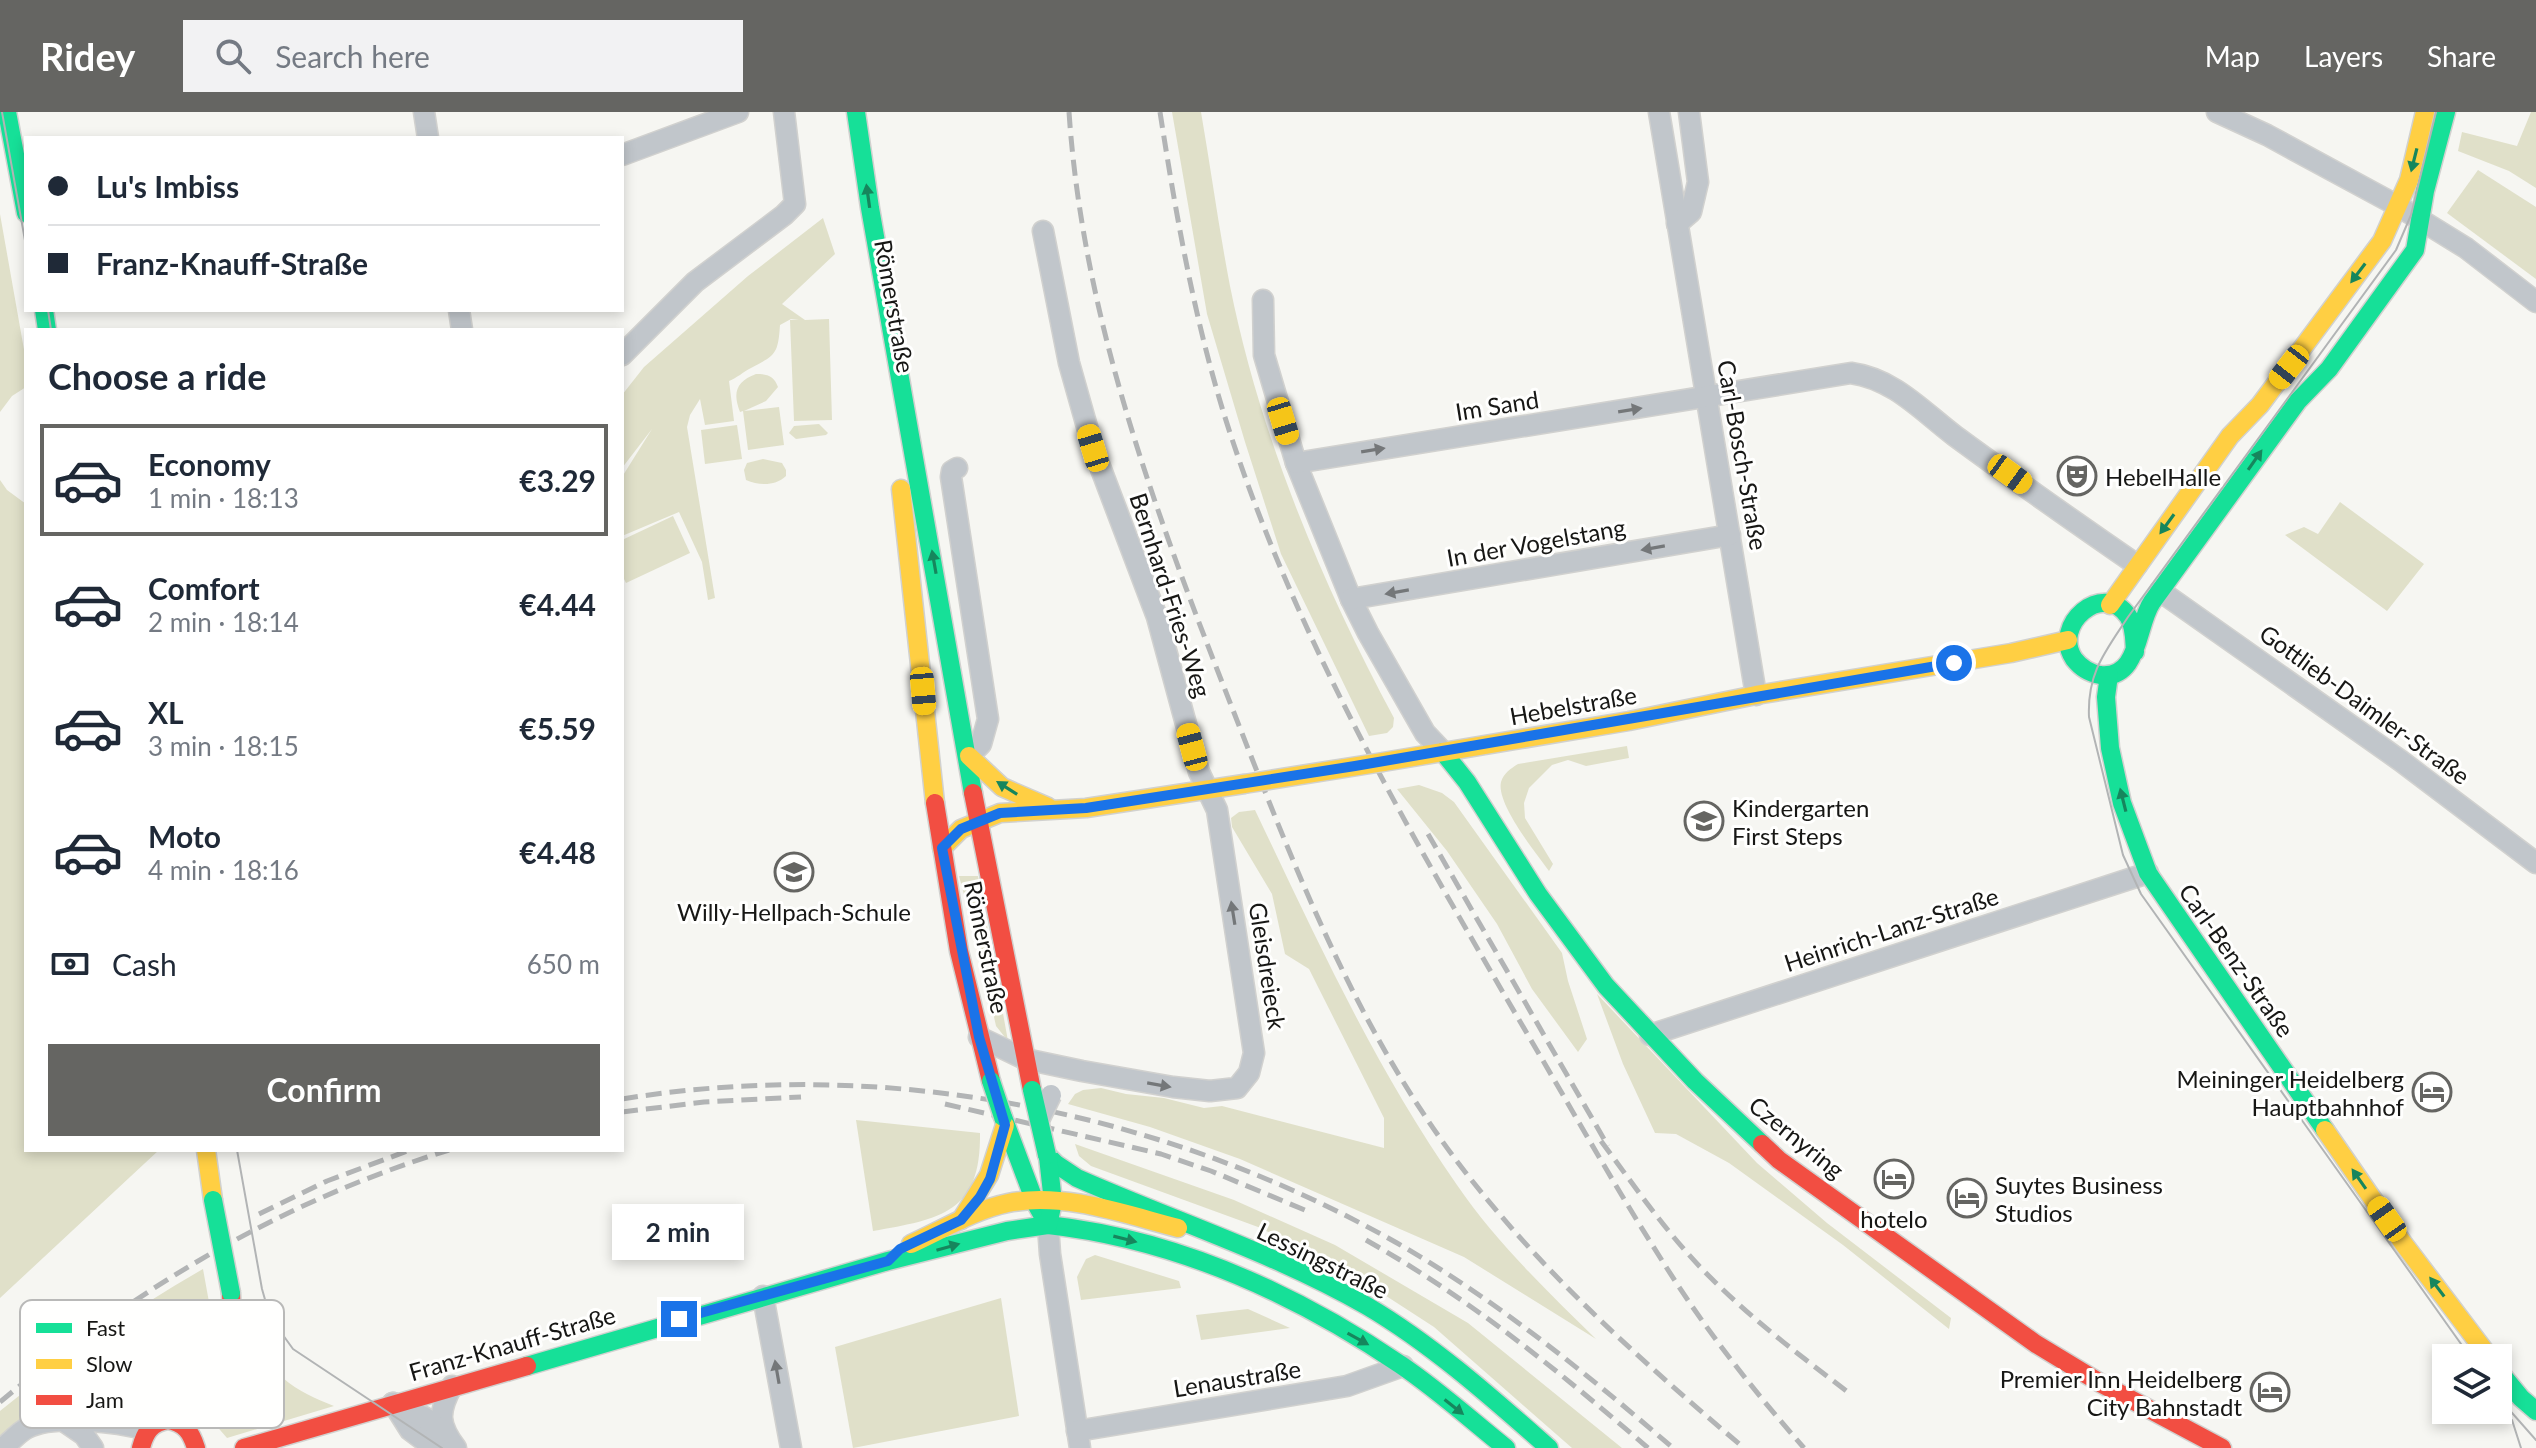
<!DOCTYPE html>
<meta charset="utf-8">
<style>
:root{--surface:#fff;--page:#f2f2f3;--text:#1f2937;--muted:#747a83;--line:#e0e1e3;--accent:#656562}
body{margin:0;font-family:Lato,sans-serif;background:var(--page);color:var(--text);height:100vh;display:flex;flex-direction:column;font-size:30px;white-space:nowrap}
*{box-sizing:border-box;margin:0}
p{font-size:26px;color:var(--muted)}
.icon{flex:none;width:44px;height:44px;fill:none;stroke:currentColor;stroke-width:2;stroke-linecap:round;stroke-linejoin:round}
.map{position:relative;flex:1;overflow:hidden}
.drawer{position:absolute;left:24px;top:216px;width:600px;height:824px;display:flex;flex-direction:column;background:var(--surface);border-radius:0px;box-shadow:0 4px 12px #0003}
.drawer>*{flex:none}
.guide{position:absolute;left:24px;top:24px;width:600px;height:176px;border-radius:0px;box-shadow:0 4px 12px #0003;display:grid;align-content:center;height:176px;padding:0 24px;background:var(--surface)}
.fabs{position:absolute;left:2432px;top:1232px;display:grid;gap:16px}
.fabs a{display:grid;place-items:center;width:80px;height:80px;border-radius:0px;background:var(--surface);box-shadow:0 4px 12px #0003;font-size:40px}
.end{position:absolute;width:36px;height:36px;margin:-18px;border:10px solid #1a73e8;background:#fff;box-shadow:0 0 0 4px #fff}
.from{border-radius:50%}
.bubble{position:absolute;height:56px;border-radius:0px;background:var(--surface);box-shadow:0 4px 12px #0003;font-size:26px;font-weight:700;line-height:56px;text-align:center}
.car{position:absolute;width:24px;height:48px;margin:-24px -12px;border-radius:10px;box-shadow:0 0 6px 2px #0007;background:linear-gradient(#f5c518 24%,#345 0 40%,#f5c518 0 76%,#345 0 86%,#f5c518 0)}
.guide b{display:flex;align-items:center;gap:28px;height:76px;font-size:30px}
.guide b+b{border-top:2px solid var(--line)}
.guide i{width:20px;height:20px;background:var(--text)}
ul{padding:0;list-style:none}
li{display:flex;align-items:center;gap:24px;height:112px;margin:0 16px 12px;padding:0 8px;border:4px solid transparent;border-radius:0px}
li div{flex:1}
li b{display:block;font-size:30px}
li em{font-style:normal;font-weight:700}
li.on{border-color:var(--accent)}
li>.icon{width:72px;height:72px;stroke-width:1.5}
h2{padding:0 24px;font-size:36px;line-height:96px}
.pay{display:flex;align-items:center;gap:20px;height:88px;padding:0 24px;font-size:30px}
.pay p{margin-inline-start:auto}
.primary-button{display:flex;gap:16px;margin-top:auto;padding:16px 24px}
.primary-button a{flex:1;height:92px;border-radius:0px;background:var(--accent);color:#fff;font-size:32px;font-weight:700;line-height:92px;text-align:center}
header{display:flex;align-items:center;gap:48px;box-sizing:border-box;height:112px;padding:0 40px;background:var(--accent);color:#fff}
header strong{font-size:38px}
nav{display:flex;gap:44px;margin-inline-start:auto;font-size:28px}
.search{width:560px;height:72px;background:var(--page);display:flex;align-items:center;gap:20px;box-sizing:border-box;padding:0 28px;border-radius:0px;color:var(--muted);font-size:30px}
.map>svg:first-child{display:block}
</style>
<header>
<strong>Ridey</strong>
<div class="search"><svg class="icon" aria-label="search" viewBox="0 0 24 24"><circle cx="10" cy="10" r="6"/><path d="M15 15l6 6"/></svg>Search here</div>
<nav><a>Map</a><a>Layers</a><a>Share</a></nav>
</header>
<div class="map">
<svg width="2536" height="1336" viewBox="0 0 2536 1336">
<rect width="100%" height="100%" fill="#f6f6f2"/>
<!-- green -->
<g fill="#e0e0c9">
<path d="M 1172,0 L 1201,0 C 1211,58 1219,117 1230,174 C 1260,324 1322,472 1394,606 L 1393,615 L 1387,621 L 1369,624 L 1281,442 L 1245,330 L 1207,202 Z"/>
<polygon points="2531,0 2536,0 2536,76 2509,59 2458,39 2462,20 2517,34"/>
<polygon points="2478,58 2536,95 2536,167 2447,101"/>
<polygon points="0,102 26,249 26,275 12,284 0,300"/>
<path d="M 823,106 L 835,142 L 782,192 L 805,208 L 829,207 L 832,308 L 794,309 L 790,208 L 799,207 L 791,207 L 780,213 C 778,242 776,243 751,256 C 743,260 737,266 729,269 L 734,309 L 705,313 L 700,287 L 690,303 L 687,315 L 715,486 L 708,488 L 702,450 L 679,400 L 622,424 L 622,365 L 652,317 L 622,356 L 622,283 L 644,255 L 748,164 Z"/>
<path d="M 756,262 C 767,262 774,264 778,275 L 766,289 L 744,299 L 779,295 L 784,333 L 748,338 L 743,299 L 740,300 C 732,280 737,269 756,262 Z"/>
<polygon points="819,312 828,321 826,323 796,327 789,321 794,314"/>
<polygon points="737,313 742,347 705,352 701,318"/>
<path d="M 763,347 L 782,351 L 786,358 L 786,364 C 775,374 760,374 746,368 L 744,358 L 747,351 Z"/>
<polygon points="0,368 7,378 26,392 26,1038 159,1038 0,1186"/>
<polygon points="2340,390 2424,452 2387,499 2285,423 2304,415 2318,422"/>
<polygon points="673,404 690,441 626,471 622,463 622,428"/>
<path d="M 1627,634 L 1629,646 L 1586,654 L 1568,648 L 1552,653 L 1529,676 L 1524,691 L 1525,706 L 1553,752 L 1549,759 C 1536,741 1496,692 1501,670 C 1504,661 1510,657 1518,652 Z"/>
<polygon points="1419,673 1442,681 1454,690 1562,841 1568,869 1587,927 1578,940 1532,877 1497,812 1447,739 1397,677"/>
<path d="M 1255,698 C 1317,828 1374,954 1457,1073 C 1496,1130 1547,1179 1596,1227 L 1464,1145 L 1240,1047 L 1150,1015 L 1068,992 L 1075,982 L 1083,978 L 1101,976 L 1126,982 L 1164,986 L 1204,996 L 1222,994 L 1384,1036 L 1384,1006 L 1309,857 L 1285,842 L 1272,782 L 1232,715 L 1231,706 L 1239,700 Z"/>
<polygon points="959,764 978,764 1008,929 996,914 980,842"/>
<polygon points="1597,882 1757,1051 1827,1111 1951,1206 1949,1217 1843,1133 1729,1051 1676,1022 1655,1021 1623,952"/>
<path d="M 856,1008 L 980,1021 C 981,1101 941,1107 873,1119 Z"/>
<polygon points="1075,1032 1234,1088 1335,1133 1468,1211 1622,1336 1572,1336 1434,1215 1343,1156 1258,1115 1091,1054 1079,1044"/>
<polygon points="1095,1143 1179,1169 1181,1176 1081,1188 1077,1165 1086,1147"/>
<path d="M 203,1157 L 209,1190 C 174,1203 140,1219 110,1242 C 71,1271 40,1309 0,1336 L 0,1299 C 65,1247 130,1198 203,1157 Z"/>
<polygon points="1001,1186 1019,1304 853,1336 835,1235"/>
<polygon points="1248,1197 1290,1216 1201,1228 1196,1203"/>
<path d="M 263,1252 C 273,1253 275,1260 283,1266 C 298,1279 316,1287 334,1294 L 227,1326 L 214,1311 L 212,1306 C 220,1290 246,1258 263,1252 Z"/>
</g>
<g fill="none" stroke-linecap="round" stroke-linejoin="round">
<defs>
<g id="street">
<polyline points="424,0 428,26"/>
<polyline points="1659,0 1756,583"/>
<polyline points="2217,0 2267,23 2398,94 2466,136 2536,190"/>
<polyline points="622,43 738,0"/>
<polyline points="1677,112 1691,100 1698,70 1689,0"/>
<polyline points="1263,188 1264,243 1296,351 1351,487 1368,521 1425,621 1443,640"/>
<polyline points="459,198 462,218"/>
<polyline points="622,243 695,170 784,103 795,92 784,0"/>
<path d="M 1296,351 L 1851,261 C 1894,267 1922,299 1955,324 C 2015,368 2076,411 2137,453"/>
<polyline points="957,356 952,359 951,365 988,607 981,632 969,644"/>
<polyline points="2160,479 2401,649 2536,751"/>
<polyline points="1351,487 1730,423"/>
<polyline points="1650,923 2148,761"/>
<polyline points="979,925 1025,947 1082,959 1173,975 1210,979 1237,976 1249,961 1254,941 1217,698 1199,660 1157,505 1093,336 1069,251 1043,119"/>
<polyline points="1048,1113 1050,1142 1080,1336"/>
<polyline points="763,1184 791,1336"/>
<path d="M 452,1274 C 438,1300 438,1312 456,1336"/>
<polyline points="393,1291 410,1318 434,1336"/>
<polyline points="393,1291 424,1305 443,1319"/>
<polyline points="65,1310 84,1323 93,1336"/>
<polyline points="1077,1319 1347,1274 1403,1254"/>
<path d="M 3,1336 C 10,1330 19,1320 27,1316 C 55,1302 118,1310 147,1318"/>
</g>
<g id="fast">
<polyline points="7,0 26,101"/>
<polyline points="856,0 870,96 973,681"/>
<polyline points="44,198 47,218"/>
<path d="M 2135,540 C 2134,528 2135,514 2128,504 C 2103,468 2051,513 2074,547 C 2081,556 2089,561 2100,563 C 2140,568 2136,513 2152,490 L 2298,289 L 2329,257 L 2415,138 L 2425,79 L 2446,0"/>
<polyline points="2109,563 2106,585 2110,636 2122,691 2148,761 2325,1018"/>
<polyline points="1443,640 1467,670 1538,782 1606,874 1695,969 1762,1032"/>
<path d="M 1003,1005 L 1035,1090 L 1048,1113 C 1175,1127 1296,1182 1401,1253 C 1438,1278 1471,1308 1506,1336"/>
<path d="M 1047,1043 L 1056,1052 L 1077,1066 C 1174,1109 1275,1141 1367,1194 C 1433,1233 1491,1285 1549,1336"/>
<polyline points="527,1254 888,1149 1007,1119 1048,1113 1053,1090 1048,1045"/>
<polyline points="2498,1258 2521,1286 2536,1299"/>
</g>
<g id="slow">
<polyline points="901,377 935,691"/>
<polyline points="2110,493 2230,324 2260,293 2382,129 2409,68 2425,0"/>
<polyline points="969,644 1002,675 1048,695"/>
<polyline points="1383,650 1629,609 1756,583 2011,541 2068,528"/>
<polyline points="942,736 961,717 1000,701 1086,696 1244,672"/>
<polyline points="2325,1018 2403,1131 2490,1246"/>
<polyline points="206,1038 213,1088"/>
<polyline points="961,1108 989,1063 1005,1013"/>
<path d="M 911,1132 C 942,1118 974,1098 1008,1091 C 1064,1080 1124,1102 1178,1116"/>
</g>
<g id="jam">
<polyline points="973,681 1032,978"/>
<polyline points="935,691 959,839 991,969"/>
<polyline points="1762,1032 1779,1048 2036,1232 2102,1272 2222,1336"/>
<polyline points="186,1314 189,1296 203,1263 227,1227 232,1207 231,1181"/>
<path d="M 141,1336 C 145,1320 151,1311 168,1308 C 185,1311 191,1320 196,1336"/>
<polyline points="244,1336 527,1254"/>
</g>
</defs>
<!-- street casing -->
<use href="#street" stroke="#d1d1cf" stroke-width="23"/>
<!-- fast casing -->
<use href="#fast" stroke="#d1d1cf" stroke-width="21"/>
<!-- slow casing -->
<use href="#slow" stroke="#d1d1cf" stroke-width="21"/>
<!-- jam casing -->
<use href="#jam" stroke="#d1d1cf" stroke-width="21"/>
<!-- street -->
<use href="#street" stroke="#c1c6cb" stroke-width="20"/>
<!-- fast -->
<use href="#fast" stroke="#16e098" stroke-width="18"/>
<!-- slow -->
<use href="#slow" stroke="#ffcf43" stroke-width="18"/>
<!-- jam -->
<use href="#jam" stroke="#f24e42" stroke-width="18"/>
<!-- tram -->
<g stroke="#b2b4b5" stroke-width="2">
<polyline points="2,0 26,134"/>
<path d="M 2436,0 L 2411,103 L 2396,138 L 2128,505 C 2105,540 2087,561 2089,605 L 2123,743 L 2141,782 L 2471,1246"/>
<polyline points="48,198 51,218"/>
<polyline points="237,1038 262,1177 270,1205 293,1237 442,1336"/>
<polyline points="2498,1285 2536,1328"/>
<polyline points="2512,1308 2521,1336"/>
</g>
<!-- rail -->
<g stroke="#b2b4b5" stroke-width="5" stroke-dasharray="16 8" stroke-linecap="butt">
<path d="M 1069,0 C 1083,207 1156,402 1231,593 C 1292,749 1354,912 1456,1048 C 1539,1158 1639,1247 1744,1336"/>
<path d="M 1160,0 C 1177,109 1196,218 1231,324 C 1302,540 1418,735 1532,930 C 1575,1003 1617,1078 1663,1150 C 1704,1216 1753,1278 1804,1336"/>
<polyline points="1428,722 1608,1034"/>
<path d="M 622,987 C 887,944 1164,999 1397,1131 C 1496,1188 1586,1261 1673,1336"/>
<polyline points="945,992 1161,1042 1211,1059 1312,1101"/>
<polyline points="622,1000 704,990 801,985"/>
<path d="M 1601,1029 C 1636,1076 1670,1126 1712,1167 C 1754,1209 1802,1245 1849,1281"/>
<polyline points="259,1102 327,1069 410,1038"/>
<path d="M 1366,1128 C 1469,1186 1559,1259 1648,1336"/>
<path d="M 0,1290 C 137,1176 278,1091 449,1038"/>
</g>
<defs>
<polyline id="street-bridge" points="1039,1008 1051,983"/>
<g id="fast-bridge">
<polyline points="991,969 1003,1005"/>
<polyline points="1032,978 1047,1043"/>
<polyline points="213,1088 231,1181"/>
</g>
<polyline id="slow-bridge" points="1244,672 1383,650"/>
</defs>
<!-- street-bridge casing -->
<use href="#street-bridge" stroke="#d1d1cf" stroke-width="23" stroke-linecap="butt"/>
<!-- fast-bridge casing -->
<use href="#fast-bridge" stroke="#d1d1cf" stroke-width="21" stroke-linecap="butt"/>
<!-- slow-bridge casing -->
<use href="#slow-bridge" stroke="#d1d1cf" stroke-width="21" stroke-linecap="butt"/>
<!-- street-bridge -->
<use href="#street-bridge" stroke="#c1c6cb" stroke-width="20"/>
<!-- fast-bridge -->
<use href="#fast-bridge" stroke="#16e098" stroke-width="18"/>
<!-- slow-bridge -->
<use href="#slow-bridge" stroke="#ffcf43" stroke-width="18"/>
</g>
<!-- one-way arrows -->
<defs><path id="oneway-solid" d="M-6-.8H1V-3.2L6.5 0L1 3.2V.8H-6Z" transform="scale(2)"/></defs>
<g fill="#16865d">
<use href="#oneway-solid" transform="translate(2414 48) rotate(104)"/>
<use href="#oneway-solid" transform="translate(868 84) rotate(-98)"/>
<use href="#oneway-solid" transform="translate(2358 161) rotate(127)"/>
<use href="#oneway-solid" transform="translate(2255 348) rotate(-55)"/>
<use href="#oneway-solid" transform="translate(2167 412) rotate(126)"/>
<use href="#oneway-solid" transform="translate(934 450) rotate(-100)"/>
<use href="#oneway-solid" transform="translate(1007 676) rotate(-148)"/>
<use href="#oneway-solid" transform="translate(2123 688) rotate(-104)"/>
<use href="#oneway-solid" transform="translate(2359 1067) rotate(-125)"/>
<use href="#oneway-solid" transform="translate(1125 1127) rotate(14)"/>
<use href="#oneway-solid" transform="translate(948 1135) rotate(-16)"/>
<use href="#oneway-solid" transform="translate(2437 1175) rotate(-127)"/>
<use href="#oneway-solid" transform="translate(1358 1227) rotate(29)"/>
<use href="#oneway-solid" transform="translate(1454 1295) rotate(38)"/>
</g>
<g fill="#747779">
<use href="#oneway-solid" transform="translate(1630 298) rotate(-9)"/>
<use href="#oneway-solid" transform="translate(1373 338) rotate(-9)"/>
<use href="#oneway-solid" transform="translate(1653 436) rotate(170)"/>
<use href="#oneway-solid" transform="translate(1397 480) rotate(170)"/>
<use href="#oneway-solid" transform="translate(1233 801) rotate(-99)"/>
<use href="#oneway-solid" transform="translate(1159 973) rotate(10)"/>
<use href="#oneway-solid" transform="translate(777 1260) rotate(-100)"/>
</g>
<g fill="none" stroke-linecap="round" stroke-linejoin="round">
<!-- route -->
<polyline stroke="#1a73e8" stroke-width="10" points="679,1207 888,1149 900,1137 961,1108 980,1085 990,1067 1005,1013 979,925 942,736 961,717 1000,701 1086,696 1355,654 1954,551"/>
</g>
<!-- icons -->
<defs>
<symbol id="theatre-ring" viewBox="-11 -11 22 22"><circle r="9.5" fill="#fffffe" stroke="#656562" stroke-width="1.5"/><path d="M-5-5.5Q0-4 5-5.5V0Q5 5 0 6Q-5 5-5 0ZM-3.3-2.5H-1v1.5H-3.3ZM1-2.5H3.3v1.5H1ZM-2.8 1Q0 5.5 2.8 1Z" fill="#656562"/></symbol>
<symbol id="school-ring" viewBox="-11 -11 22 22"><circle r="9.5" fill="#fffffe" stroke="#656562" stroke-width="1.5"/><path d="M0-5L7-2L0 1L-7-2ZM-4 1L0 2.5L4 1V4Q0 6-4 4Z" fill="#656562"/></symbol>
<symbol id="hotel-ring" viewBox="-11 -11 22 22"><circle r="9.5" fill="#fffffe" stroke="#656562" stroke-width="1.5"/><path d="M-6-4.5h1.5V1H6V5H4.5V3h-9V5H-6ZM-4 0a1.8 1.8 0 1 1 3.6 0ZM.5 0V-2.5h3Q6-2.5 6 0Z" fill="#656562"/></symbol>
</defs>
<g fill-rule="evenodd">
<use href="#theatre-ring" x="2055" y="342" width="44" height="44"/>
<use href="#school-ring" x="1682" y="687" width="44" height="44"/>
<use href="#school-ring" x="772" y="738" width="44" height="44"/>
<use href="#hotel-ring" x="2410" y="958" width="44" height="44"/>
<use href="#hotel-ring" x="1872" y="1045" width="44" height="44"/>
<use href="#hotel-ring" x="1945" y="1064" width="44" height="44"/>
<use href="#hotel-ring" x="2248" y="1258" width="44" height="44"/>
</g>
<g text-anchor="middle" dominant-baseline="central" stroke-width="6" stroke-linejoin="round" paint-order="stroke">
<!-- street labels -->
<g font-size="24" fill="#171715" stroke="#fffffe">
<text transform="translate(895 194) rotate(80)">Römerstraße</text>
<text transform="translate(1497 293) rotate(-9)">Im Sand</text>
<text transform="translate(1743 343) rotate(80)">Carl-Bosch-Straße</text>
<text transform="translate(1536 430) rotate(-10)">In der Vogelstang</text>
<text transform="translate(1171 483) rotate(72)">Bernhard-Fries-Weg</text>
<text transform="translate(2365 592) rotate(36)">Gottlieb-Daimler-Straße</text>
<text transform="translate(1573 593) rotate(-10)">Hebelstraße</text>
<text transform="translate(1891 817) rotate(-18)">Heinrich-Lanz-Straße</text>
<text transform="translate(987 835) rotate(78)">Römerstraße</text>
<text transform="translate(2237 848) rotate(55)">Carl-Benz-Straße</text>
<text transform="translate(1268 854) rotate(81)">Gleisdreieck</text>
<text transform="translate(1797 1025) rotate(39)">Czernyring</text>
<text transform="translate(1323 1148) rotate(26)">Lessingstraße</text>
<text transform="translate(512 1231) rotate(-16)">Franz-Knauff-Straße</text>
<text transform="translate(1237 1266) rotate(-9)">Lenaustraße</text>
</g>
<!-- poi labels -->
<g font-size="24" fill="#171715" stroke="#fffffe" text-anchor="start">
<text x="2105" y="364">HebelHalle</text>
<text x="1732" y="695">Kindergarten<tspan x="1732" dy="28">First Steps</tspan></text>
<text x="794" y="799" text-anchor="middle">Willy-Hellpach-Schule</text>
<text x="2404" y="966" text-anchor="end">Meininger Heidelberg<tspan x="2404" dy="28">Hauptbahnhof</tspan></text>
<text x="1995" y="1072">Suytes Business<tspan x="1995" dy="28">Studios</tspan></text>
<text x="1894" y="1106" text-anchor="middle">hotelo</text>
<text x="2242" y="1266" text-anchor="end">Premier Inn Heidelberg<tspan x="2242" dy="28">City Bahnstadt</tspan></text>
</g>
</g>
<!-- legend -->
<rect x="20" y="1188" width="264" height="128" rx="12" fill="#fffffe" stroke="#b9b9b8" stroke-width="2"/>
<rect x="36" y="1211" width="36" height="10" fill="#16e098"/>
<rect x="36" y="1247" width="36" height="10" fill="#ffcf43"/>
<rect x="36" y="1283" width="36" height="10" fill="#f24e42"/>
<g font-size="22" fill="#171715">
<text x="86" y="1224">Fast</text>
<text x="86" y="1260">Slow</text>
<text x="86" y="1296">Jam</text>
</g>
</svg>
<div class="fabs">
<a><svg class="icon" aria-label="layers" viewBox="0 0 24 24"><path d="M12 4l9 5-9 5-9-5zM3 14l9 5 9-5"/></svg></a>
</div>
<i class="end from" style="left:1954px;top:551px"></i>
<i class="end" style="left:679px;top:1207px"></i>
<div class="bubble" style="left:612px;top:1092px;width:132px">2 min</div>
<i class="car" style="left:2289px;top:255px;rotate:218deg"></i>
<i class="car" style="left:1283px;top:309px;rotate:163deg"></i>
<i class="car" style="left:1093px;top:336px;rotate:343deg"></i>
<i class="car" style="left:2010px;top:362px;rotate:126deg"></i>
<i class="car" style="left:923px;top:579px;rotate:175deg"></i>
<i class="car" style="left:1192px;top:635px;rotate:345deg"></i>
<i class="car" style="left:2387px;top:1107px;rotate:325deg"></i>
<div class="guide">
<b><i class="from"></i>Lu's Imbiss</b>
<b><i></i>Franz-Knauff-Straße</b>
</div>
<section class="drawer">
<h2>Choose a ride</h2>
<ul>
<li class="on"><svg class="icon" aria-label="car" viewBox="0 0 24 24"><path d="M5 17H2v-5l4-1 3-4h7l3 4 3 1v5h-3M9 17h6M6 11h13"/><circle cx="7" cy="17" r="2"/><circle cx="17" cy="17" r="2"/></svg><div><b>Economy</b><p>1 min · 18:13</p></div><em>€3.29</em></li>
<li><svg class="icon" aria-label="car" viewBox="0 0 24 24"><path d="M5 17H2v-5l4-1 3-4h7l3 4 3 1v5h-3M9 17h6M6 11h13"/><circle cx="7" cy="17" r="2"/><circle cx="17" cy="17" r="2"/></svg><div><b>Comfort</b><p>2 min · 18:14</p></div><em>€4.44</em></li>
<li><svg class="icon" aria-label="car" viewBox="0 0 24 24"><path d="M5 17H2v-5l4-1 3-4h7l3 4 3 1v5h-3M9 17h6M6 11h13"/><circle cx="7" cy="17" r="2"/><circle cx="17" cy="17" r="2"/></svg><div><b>XL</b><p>3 min · 18:15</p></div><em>€5.59</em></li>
<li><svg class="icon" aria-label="car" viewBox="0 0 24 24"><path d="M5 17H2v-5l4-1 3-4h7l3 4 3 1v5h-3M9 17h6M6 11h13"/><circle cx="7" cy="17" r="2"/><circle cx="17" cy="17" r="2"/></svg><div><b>Moto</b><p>4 min · 18:16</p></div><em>€4.48</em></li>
</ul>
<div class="pay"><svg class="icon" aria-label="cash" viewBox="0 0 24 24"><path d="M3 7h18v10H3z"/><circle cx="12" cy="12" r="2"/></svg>Cash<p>650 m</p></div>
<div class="primary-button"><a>Confirm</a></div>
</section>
</div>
